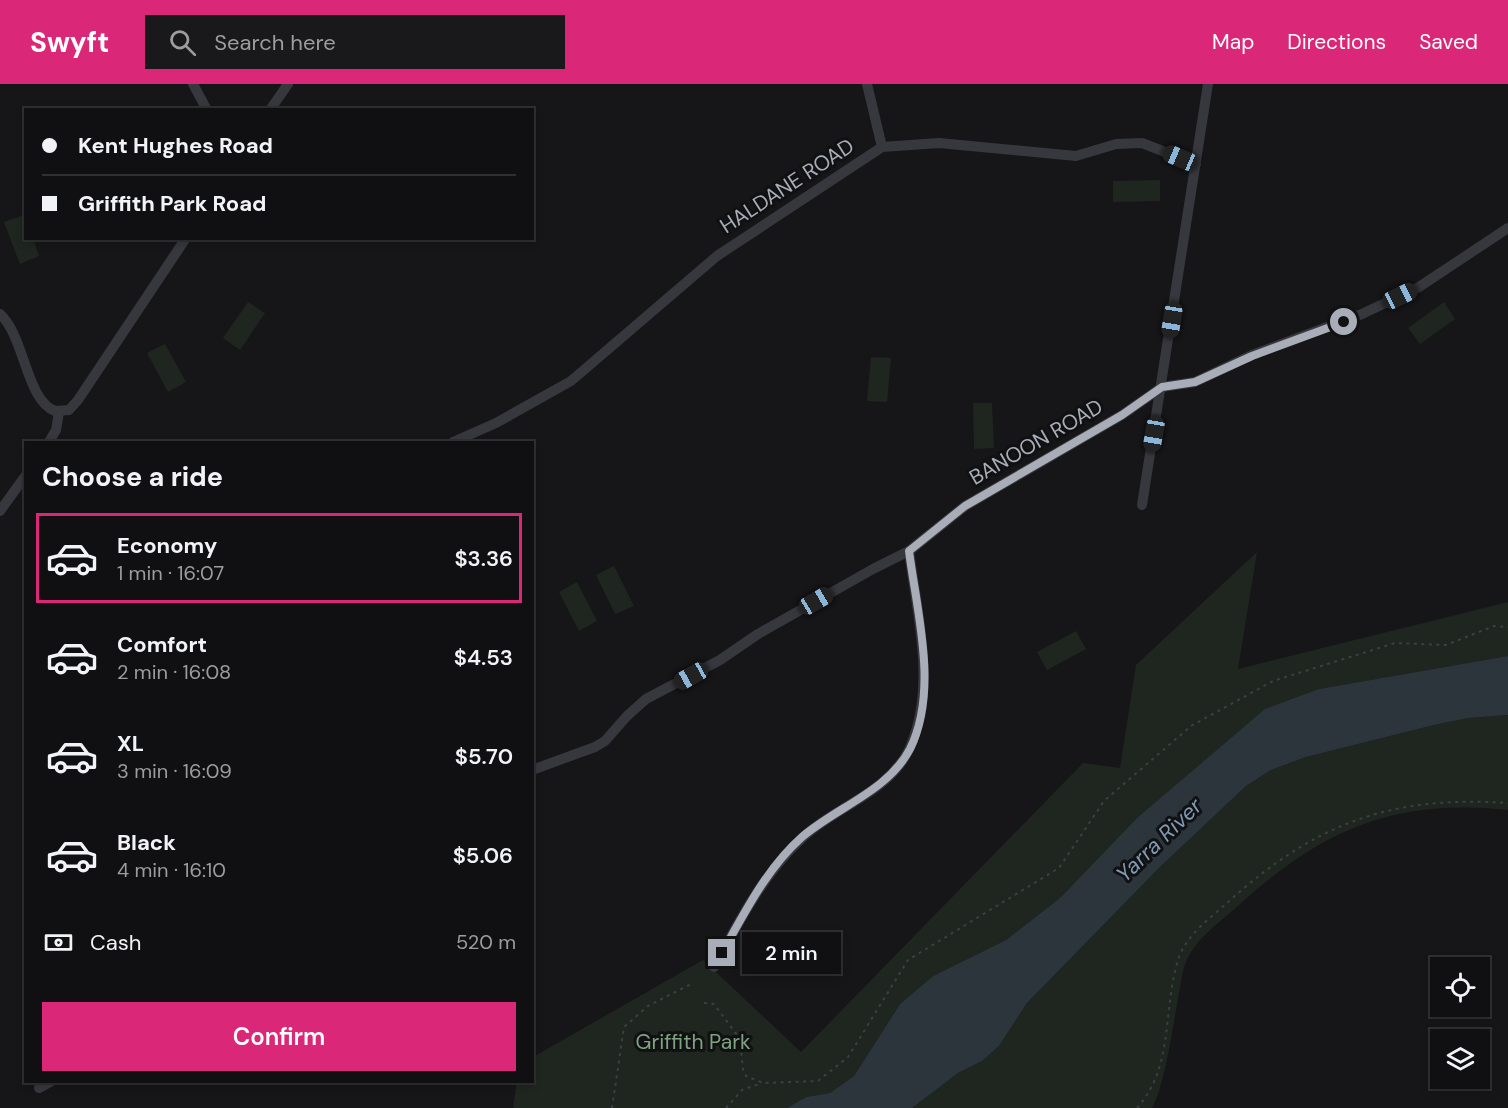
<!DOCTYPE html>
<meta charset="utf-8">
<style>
:root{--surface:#101012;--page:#19191b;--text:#f1f3f6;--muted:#9c9d9f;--line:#303032;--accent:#db2777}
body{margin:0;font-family:"DM Sans",sans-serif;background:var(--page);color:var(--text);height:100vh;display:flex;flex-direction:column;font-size:22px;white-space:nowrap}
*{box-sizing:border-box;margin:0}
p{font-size:20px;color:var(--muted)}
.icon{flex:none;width:33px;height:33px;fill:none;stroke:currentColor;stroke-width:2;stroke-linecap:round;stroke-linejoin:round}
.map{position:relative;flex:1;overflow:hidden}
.side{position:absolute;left:24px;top:357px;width:510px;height:642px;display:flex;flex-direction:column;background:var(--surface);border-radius:0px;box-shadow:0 3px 9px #0003,0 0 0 2px var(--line)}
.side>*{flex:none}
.banner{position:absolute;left:24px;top:24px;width:510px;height:132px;border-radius:0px;box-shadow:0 3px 9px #0003,0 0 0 2px var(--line);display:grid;align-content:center;height:132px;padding:0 18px;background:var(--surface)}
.tools{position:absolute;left:1430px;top:873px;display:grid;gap:12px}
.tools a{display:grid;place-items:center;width:60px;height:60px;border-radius:0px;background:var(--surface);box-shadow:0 3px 9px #0003,0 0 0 2px var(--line);font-size:30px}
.end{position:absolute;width:27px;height:27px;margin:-14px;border:8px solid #a8adb8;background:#111;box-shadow:0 0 0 3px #111}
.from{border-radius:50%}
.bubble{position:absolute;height:42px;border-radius:0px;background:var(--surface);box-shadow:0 3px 9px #0003,0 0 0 2px var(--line);font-size:20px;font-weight:600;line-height:42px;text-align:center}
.car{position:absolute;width:18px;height:36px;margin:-18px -9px;border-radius:8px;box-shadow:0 0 4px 2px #0007;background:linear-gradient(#222 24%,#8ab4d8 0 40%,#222 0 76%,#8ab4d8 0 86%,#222 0)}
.banner b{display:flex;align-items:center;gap:21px;height:57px;font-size:22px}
.banner b+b{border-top:2px solid var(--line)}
.banner i{width:15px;height:15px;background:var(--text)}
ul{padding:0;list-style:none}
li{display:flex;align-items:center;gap:18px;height:90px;margin:0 12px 9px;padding:0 6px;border:3px solid transparent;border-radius:0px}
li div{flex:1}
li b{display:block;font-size:22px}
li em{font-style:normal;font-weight:600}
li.current{border-color:var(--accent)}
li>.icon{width:54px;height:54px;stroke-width:1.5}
h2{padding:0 18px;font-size:27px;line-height:72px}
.pay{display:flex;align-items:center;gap:15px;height:66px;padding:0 18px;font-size:22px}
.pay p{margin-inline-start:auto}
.primary-button{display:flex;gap:12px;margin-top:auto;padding:12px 18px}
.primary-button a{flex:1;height:69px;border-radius:0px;background:var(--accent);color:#fff;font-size:24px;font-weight:600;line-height:69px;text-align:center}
header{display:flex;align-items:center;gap:36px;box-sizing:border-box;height:84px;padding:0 30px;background:var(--accent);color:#fff}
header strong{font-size:28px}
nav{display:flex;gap:33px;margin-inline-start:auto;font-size:21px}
.search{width:420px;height:54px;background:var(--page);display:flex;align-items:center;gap:15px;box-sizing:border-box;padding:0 21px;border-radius:0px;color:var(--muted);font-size:22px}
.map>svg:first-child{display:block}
</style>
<header>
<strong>Swyft</strong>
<div class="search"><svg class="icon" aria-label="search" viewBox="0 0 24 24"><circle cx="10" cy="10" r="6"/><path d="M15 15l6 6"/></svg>Search here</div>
<nav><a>Map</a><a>Directions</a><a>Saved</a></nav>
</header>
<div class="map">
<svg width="1508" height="1024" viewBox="0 0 1508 1024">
<rect width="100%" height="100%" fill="#161618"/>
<!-- green -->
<g fill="#1e261f">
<polygon points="1160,96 1160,117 1113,118 1113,97"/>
<polygon points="24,131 26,154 33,155 39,172 20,180 4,138"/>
<polygon points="248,218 265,229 240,266 223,254"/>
<polygon points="1444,218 1455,235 1420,260 1408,244"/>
<polygon points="165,260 186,298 168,308 147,269"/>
<polygon points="871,273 891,274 887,318 867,317"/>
<polygon points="973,319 992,319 994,364 974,365"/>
<polygon points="1257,468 1238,585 1508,518 1508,572 1319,605 1136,735 1060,814 1006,856 933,892 900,920 854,992 830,1009 806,1013 787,1024 513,1024 517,998 532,998 533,973 703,876 801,968 1083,679 1120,684 1136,581"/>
<polygon points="614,482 634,522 615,530 596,491"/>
<polygon points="577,498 597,537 579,547 559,508"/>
<polygon points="1076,547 1086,565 1047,586 1037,568"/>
<path d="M 1508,631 L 1508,726 C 1394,714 1321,746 1238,822 C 1220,838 1196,854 1186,878 C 1182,887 1181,899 1179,909 C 1174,937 1165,1001 1152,1024 L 912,1024 L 958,989 L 982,977 L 999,962 L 1027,919 L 1160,783 L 1246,702 L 1271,686 L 1306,673 L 1434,641 L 1468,634 Z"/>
</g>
<!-- water -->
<polygon fill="#2c353c" points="1508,572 1508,631 1468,634 1434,641 1306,673 1271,686 1246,702 1160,783 1027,919 999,962 982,977 958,989 912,1024 787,1024 806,1013 830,1009 854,992 900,920 933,892 1006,856 1060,814 1136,735 1265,625 1319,605"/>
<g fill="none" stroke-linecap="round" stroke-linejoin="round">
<!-- path -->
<g stroke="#3d3f44" stroke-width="2" stroke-dasharray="3 4.5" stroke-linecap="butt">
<polyline points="704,919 714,920 740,955 743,986 746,992 763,999 818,997 848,973 908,876 1059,784 1104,717 1191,642 1273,597 1395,559 1446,561 1494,542 1508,543"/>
<polyline points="612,1024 624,943 648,922 693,899"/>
<polyline points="726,1024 742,1006 762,999"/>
<path d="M 1137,1024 C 1175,982 1162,923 1179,873 C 1187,851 1210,834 1227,819 C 1314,740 1390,711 1508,719"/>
</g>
<!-- minor -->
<g stroke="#37383d" stroke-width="10">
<polyline points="193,0 207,26"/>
<polyline points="867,0 882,63"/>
<polyline points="270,26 288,0"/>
<path d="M 0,230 C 25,253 26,316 55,327 L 69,326 L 78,316 L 186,154"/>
<polyline points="49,358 56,346 59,328"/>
<polyline points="453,358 496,339 571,297 717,172 882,63 939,59 1076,72 1116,60 1142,59 1196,80"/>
<polyline points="1142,421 1208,0"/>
<polyline points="0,427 26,391"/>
<polyline points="532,686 595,663 605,657 627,632 646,615 720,576 758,550 873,485 909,467 965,422 1122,331 1162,303 1195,298 1252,271 1362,230 1419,203 1508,144"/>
<path d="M 714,883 C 739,838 763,790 801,755 C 835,722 892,708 911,661 C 936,600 917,530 909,467"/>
<polyline points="39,1004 50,998"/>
</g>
</g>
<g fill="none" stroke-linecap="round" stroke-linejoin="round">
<!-- route -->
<path stroke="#a8adb8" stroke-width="8" d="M 722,869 C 745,828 767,784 802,753 C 837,723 888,707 910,665 C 939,606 917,529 909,467 L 965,422 L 1122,331 L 1162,303 L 1195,298 L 1252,272 L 1344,238"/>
</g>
<g text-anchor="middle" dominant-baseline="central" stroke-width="6" stroke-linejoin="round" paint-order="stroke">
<!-- street labels -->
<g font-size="21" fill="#a8adb8" stroke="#111113">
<text transform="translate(787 102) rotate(-33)">HALDANE ROAD</text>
<text transform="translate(1036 358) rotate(-30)">BANOON ROAD</text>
</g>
<!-- park labels -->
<g font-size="21" fill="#7fa381" stroke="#111113">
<text x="693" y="958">Griffith Park</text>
</g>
<!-- water labels -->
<g font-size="22" font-style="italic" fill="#7f9bb3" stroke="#111113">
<text transform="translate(1159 756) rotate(-44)">Yarra River</text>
</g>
</g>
</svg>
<div class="tools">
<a><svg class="icon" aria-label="locate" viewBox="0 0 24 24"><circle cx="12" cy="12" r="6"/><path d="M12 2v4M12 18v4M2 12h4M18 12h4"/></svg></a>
<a><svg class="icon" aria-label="layers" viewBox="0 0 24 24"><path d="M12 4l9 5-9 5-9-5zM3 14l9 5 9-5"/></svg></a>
</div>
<i class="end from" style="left:1344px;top:238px"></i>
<i class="end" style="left:722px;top:869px"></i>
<div class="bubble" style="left:742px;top:848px;width:99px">2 min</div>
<i class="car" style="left:1180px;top:74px;rotate:293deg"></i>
<i class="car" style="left:1400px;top:212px;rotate:64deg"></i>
<i class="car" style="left:1172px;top:236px;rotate:189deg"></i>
<i class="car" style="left:1154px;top:350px;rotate:190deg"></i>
<i class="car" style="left:816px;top:517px;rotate:60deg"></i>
<i class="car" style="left:691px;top:592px;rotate:241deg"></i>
<div class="banner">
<b><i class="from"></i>Kent Hughes Road</b>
<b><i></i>Griffith Park Road</b>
</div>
<section class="side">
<h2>Choose a ride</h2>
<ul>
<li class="current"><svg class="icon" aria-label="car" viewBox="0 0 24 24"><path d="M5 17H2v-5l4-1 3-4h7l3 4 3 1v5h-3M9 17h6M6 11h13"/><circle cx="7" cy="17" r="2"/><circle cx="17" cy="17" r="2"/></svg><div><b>Economy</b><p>1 min · 16:07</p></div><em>$3.36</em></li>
<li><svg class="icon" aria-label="car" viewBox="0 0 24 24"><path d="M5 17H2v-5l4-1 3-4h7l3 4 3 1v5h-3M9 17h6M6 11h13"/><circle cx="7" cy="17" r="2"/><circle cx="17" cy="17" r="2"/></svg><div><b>Comfort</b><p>2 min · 16:08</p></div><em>$4.53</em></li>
<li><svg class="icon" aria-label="car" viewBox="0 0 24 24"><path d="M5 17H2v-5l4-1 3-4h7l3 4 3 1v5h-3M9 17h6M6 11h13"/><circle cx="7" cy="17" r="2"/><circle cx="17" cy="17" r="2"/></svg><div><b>XL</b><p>3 min · 16:09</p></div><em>$5.70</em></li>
<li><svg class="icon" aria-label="car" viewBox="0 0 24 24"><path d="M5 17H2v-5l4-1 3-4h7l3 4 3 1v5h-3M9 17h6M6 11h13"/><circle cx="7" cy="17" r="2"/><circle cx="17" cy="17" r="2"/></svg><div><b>Black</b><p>4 min · 16:10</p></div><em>$5.06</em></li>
</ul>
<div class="pay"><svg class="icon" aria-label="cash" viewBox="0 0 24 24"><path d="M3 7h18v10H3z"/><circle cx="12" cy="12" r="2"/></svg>Cash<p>520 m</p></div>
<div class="primary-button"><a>Confirm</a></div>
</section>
</div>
